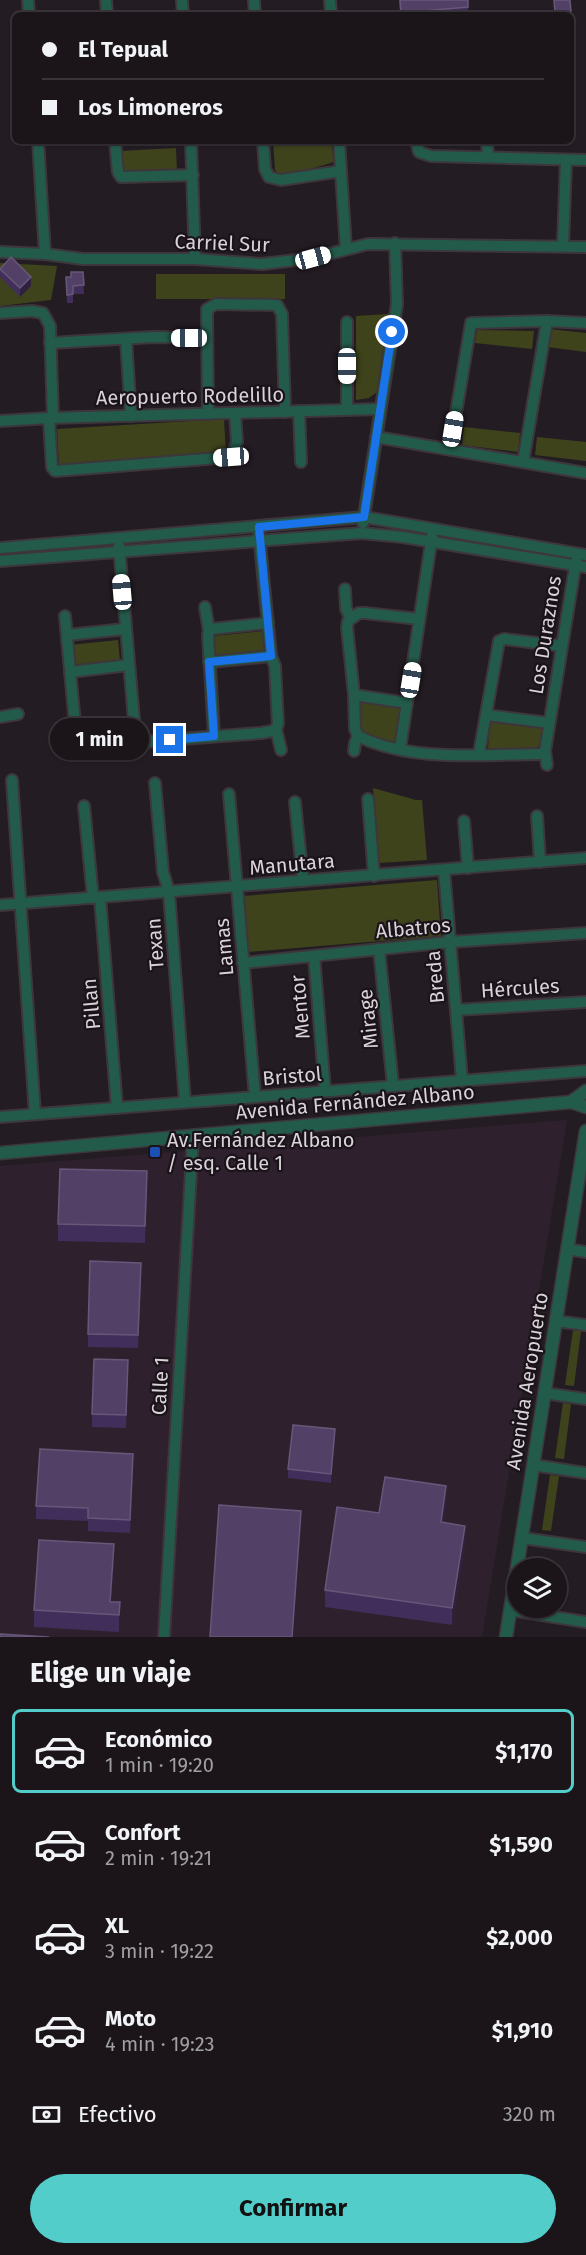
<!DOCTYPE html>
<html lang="es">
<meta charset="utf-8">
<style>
:root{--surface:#1b151a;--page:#282227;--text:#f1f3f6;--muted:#a09fa2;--line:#393439;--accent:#53cdca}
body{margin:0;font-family:"Fira Sans",sans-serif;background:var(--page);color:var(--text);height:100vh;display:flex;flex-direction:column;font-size:22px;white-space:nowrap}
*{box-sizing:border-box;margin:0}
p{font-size:20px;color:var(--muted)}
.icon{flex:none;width:33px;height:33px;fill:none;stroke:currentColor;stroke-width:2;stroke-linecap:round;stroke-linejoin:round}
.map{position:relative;height:1637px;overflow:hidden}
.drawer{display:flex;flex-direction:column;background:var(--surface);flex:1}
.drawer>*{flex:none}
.top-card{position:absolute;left:12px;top:12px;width:562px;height:132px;border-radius:9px;box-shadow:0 2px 4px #0004,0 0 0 2px var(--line);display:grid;align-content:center;height:132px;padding:0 30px;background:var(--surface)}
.fabs{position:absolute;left:507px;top:1558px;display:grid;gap:12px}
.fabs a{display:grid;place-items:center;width:60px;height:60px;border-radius:50%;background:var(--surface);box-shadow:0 2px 4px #0004,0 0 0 2px var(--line);font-size:30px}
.end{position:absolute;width:27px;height:27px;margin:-14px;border:8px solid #1a73e8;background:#fff;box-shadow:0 0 0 3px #fff}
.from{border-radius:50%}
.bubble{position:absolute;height:42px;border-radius:21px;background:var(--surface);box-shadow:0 2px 4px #0004,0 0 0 2px var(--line);font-size:20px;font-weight:700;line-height:42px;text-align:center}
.car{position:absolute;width:18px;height:36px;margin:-18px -9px;border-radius:8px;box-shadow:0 0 4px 2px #0007;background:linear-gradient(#fff 24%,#345 0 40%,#fff 0 76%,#345 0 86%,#fff 0)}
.top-card b{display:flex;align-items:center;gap:21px;height:57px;font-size:22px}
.top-card b+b{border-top:2px solid var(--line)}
.top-card i{width:15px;height:15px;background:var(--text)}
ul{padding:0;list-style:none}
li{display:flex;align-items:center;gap:18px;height:84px;margin:0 12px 9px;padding:0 18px;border:3px solid transparent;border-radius:9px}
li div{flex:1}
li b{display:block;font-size:22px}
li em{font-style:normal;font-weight:700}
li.active{border-color:var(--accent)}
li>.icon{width:54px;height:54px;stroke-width:1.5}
h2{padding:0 30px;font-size:27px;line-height:72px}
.pay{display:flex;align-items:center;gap:15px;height:66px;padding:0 30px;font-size:22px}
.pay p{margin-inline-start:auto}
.button{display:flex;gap:12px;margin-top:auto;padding:12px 30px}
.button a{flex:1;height:69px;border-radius:36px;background:var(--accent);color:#111;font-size:24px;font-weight:700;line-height:69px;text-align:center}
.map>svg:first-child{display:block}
</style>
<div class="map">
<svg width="586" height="1637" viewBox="0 0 586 1637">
<rect width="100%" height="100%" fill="#241c23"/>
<!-- built -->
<polygon fill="#2e212d" points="567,1120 482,1637 0,1637 0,1166"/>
<!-- green -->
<g fill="#3e431b">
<polygon points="273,141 331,141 334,162 307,170 279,175 275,170"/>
<polygon points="176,148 177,172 125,172 120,165 119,151"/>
<polygon points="0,263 57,266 51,300 0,306"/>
<rect x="156" y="274" width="129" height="25"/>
<polygon points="388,314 377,392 369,398 356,400 356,316"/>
<polygon points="549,329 586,333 586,352 547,347"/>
<polygon points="477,330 534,331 532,349 475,343"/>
<polygon points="224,419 226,454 59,464 57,429"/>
<polygon points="464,427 520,433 518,452 462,445"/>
<polygon points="537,437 586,442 586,461 535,455"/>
<polygon points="264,631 265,652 215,656 213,641 215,636"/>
<polygon points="118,640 120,661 72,667 70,645"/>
<path d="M 364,699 L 397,704 L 404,713 L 399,739 L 391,743 C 361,734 358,738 358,705 Z"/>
<polygon points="490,719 544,727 544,742 534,750 488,749"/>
<polygon points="373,788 416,800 422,800 427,860 378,863"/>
<polygon points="437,880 441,936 247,952 243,896"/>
<polygon points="573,1330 581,1331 574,1386 565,1385"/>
<polygon points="563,1403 571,1404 564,1459 555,1458"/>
<polygon points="550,1475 559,1476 551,1531 542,1530"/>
</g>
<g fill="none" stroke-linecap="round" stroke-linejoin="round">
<defs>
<g id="minor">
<polyline points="28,0 29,15"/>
<polyline points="106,0 107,15"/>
<polyline points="182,0 183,15"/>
<polyline points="254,0 255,15"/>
<polyline points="330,0 331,15"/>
<polyline points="38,141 45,254"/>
<polyline points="115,141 118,172 121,177 193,175"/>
<polyline points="191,141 195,259"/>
<polyline points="263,141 265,169 269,177 281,180 341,171"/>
<polyline points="339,141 346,249"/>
<polyline points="416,141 419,152 431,156 586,160"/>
<polyline points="487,141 488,157"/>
<polyline points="563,246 566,160"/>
<polyline points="0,252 45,254 83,259 195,259 262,264 313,258 368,244 586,247"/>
<polyline points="0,313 32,311 43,313 50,326 53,418"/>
<polyline points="347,322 347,410"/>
<polyline points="126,339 131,416"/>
<polyline points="50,343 153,337 207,338"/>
<polyline points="299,411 301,462"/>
<polyline points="208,414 207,309 216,304 277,305 282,314 285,412"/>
<polyline points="49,418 52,467 55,471 231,457 237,442 235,413"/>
<polyline points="0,421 49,418 380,409"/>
<polyline points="376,437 586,473"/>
<polyline points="450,449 471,323 547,321 586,323"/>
<polyline points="523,462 547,321"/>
<polyline points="363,523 397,304 395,243"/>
<polyline points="259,534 271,656 275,666 278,724 276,729 281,750"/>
<polyline points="119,546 136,743"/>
<polyline points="0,548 364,517 586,555"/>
<polyline points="0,561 362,533 403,537 586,567"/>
<polyline points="345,589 346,609 351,618"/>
<polyline points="205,607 209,631"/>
<polyline points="65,616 76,735 80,745 88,746 261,733 272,731 276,729"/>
<polyline points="67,635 125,629"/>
<polyline points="209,662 271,656"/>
<polyline points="70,672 128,665"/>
<polyline points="354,695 407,703"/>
<polyline points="486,715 549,723"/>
<polyline points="0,717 18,714"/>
<polyline points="214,736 208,634 211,629 268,623"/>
<path d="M 358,736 C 413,763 483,754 541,754 L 545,751 L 576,561"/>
<polyline points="400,749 432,536"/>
<polyline points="354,751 355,743 358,736 355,729 354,695 347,627 348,621 359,613 365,613 419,619"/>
<polyline points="545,751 547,765"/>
<polyline points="479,754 499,641 504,639 562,646"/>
<polyline points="12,780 35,1114"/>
<polyline points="155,783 163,872 169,892 185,1102"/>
<polyline points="229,794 255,1097"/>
<polyline points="368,799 374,876"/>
<polyline points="295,802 303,881"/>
<polyline points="84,806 93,898"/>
<polyline points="537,816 540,862"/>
<polyline points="464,821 468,868"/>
<polyline points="444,870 462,1080"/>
<polyline points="100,897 117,1108"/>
<polyline points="0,905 586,858"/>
<polyline points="379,949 393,1086"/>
<polyline points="314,956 325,1091"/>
<polyline points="243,963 450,942 586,933"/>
<polyline points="456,1010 586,1002"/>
<polyline points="0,1117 586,1071"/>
<polyline points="567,1249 586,1252"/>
<polyline points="556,1321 586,1325"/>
<polyline points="544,1393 586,1399"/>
<polyline points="533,1465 586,1473"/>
<polyline points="522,1538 586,1547"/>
<polyline points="510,1610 586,1622"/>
<polyline points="164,1637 193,1137"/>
</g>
<g id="tertiary">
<polyline points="571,1102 586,1091"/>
<polyline points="0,1153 571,1102 586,1107"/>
<polyline points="506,1637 586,1131"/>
</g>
</defs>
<!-- minor casing -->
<use href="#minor" stroke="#3d363c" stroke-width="14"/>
<!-- tertiary casing -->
<use href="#tertiary" stroke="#3d363c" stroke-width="15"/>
<!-- minor -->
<use href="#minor" stroke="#235b4b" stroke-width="10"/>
<!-- tertiary -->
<use href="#tertiary" stroke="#235b4b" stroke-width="12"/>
</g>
<!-- wall -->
<g fill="#412e5a">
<polygon points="399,0 468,0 468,15 400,15"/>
<polygon points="554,0 570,0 571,15 555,15"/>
<polygon points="0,268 31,286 20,297 0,277"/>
<polygon points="83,272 84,294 73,294 73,303 67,303 66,277 71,277"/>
<polygon points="147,1188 145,1243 58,1241 58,1224"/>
<polygon points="141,1276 138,1348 88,1347 88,1334"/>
<polygon points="128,1373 126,1428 92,1427 92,1414"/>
<polygon points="335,1438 331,1483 288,1478 288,1469"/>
<polygon points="133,1467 130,1533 88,1531 88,1521 36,1519 36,1506"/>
<polygon points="446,1503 443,1522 465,1542 452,1625 325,1607 325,1590 379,1513"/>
<polygon points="114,1561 111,1602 120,1602 119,1632 34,1627 34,1610"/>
</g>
<!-- shaded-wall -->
<g fill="#2f203e">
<polygon points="31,277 31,286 20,297 20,288"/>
<polygon points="335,1429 335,1438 331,1483 331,1474"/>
<polygon points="133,1454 133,1467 130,1533 130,1520"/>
<polygon points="446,1486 446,1503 441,1539 441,1522"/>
<polygon points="301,1511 301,1528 293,1637 292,1637"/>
<polygon points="465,1526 465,1542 452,1625 452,1608"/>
<polygon points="114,1544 114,1561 110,1619 110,1602"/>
<polygon points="120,1602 120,1619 119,1632 119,1615"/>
</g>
<!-- building -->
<g fill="#524067" stroke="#675779" stroke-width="1.5">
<polygon points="400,0 468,0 468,7 401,13"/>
<polygon points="554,0 570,0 571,12 555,13"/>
<polygon points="11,257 31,277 20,288 0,269"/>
<polygon points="71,272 83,272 84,285 73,286 73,294 67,295 66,277 71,277"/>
<polygon points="60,1169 147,1171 145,1226 58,1224"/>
<polygon points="90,1261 141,1263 138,1335 88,1334"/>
<polygon points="94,1359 128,1360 126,1415 92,1414"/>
<polygon points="293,1425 335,1429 331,1474 288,1469"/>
<polygon points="40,1449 133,1454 130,1520 88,1518 88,1508 36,1506"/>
<polygon points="385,1477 446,1486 441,1522 465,1526 452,1608 325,1590 337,1507 379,1513"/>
<polygon points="219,1505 301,1511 292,1637 210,1637"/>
<polygon points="39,1540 114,1544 110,1602 120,1602 119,1615 34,1610"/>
<polygon points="0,1634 49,1637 0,1637"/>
</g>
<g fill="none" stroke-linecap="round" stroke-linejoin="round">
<!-- route -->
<polyline stroke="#1a73e8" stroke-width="8" points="170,740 214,736 209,662 271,656 259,527 364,517 392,332"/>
</g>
<!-- markers -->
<rect fill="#1a4fb4" stroke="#1a131a" stroke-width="2" x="149" y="1146" width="12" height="12" rx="3"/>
<g text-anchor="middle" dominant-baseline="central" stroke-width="4.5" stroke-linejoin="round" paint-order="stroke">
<!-- street labels -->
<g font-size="20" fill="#d9d3d8" stroke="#1a131a">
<text transform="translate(222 243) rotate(2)">Carriel Sur</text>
<text transform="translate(190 396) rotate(-1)">Aeropuerto Rodelillo</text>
<text transform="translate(545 635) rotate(-81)">Los Duraznos</text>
<text transform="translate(292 864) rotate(-5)">Manutara</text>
<text transform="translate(413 928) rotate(-5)">Albatros</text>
<text transform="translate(155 944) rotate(-94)">Texan</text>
<text transform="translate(224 947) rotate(-95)">Lamas</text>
<text transform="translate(435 977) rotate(-95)">Breda</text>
<text transform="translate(520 988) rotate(-4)">Hércules</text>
<text transform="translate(91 1004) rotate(-95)">Pillan</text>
<text transform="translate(300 1007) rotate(-95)">Mentor</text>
<text transform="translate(368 1019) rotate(-96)">Mirage</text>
<text transform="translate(292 1076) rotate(-5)">Bristol</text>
<text transform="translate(355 1102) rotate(-5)">Avenida Fernández Albano</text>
<text transform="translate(527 1381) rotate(-81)">Avenida Aeropuerto</text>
<text transform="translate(160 1386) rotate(-87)">Calle 1</text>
</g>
<!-- poi labels -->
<g font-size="20" fill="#d9d3d8" stroke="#1a131a" text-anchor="start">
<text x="167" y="1140">Av.Fernández Albano<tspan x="167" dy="23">/ esq. Calle 1</tspan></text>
</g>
</g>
</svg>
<div class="fabs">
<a><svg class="icon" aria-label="layers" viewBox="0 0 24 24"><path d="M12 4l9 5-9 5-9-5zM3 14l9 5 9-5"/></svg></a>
</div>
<i class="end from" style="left:392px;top:332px"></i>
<i class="end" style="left:170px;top:740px"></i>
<div class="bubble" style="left:50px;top:718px;width:99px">1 min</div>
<i class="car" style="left:313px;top:258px;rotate:75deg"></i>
<i class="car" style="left:189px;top:338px;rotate:270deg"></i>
<i class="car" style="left:347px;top:366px;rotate:180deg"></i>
<i class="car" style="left:453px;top:429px;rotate:9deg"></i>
<i class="car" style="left:231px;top:457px;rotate:266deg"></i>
<i class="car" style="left:122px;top:592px;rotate:355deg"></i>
<i class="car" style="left:411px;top:680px;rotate:9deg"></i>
<div class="top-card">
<b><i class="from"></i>El Tepual</b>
<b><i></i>Los Limoneros</b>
</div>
</div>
<section class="drawer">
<h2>Elige un viaje</h2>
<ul>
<li class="active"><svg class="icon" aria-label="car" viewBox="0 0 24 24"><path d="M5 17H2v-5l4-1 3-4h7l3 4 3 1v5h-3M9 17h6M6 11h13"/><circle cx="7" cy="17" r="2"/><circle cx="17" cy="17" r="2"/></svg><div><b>Económico</b><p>1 min · 19:20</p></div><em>$1,170</em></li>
<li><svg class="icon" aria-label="car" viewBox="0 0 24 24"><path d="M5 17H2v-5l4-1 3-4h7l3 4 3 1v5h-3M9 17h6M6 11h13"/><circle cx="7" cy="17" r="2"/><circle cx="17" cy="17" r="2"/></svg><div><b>Confort</b><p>2 min · 19:21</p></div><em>$1,590</em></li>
<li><svg class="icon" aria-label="car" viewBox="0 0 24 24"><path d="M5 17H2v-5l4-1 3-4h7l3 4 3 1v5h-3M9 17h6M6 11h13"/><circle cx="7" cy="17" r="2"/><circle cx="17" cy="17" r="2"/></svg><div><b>XL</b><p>3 min · 19:22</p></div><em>$2,000</em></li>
<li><svg class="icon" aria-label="car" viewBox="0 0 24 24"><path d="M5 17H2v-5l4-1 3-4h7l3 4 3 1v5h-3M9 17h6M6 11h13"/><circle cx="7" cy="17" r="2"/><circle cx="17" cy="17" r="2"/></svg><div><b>Moto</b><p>4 min · 19:23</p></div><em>$1,910</em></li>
</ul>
<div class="pay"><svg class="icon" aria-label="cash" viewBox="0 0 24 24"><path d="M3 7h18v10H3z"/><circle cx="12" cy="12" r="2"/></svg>Efectivo<p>320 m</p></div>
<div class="button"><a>Confirmar</a></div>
</section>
